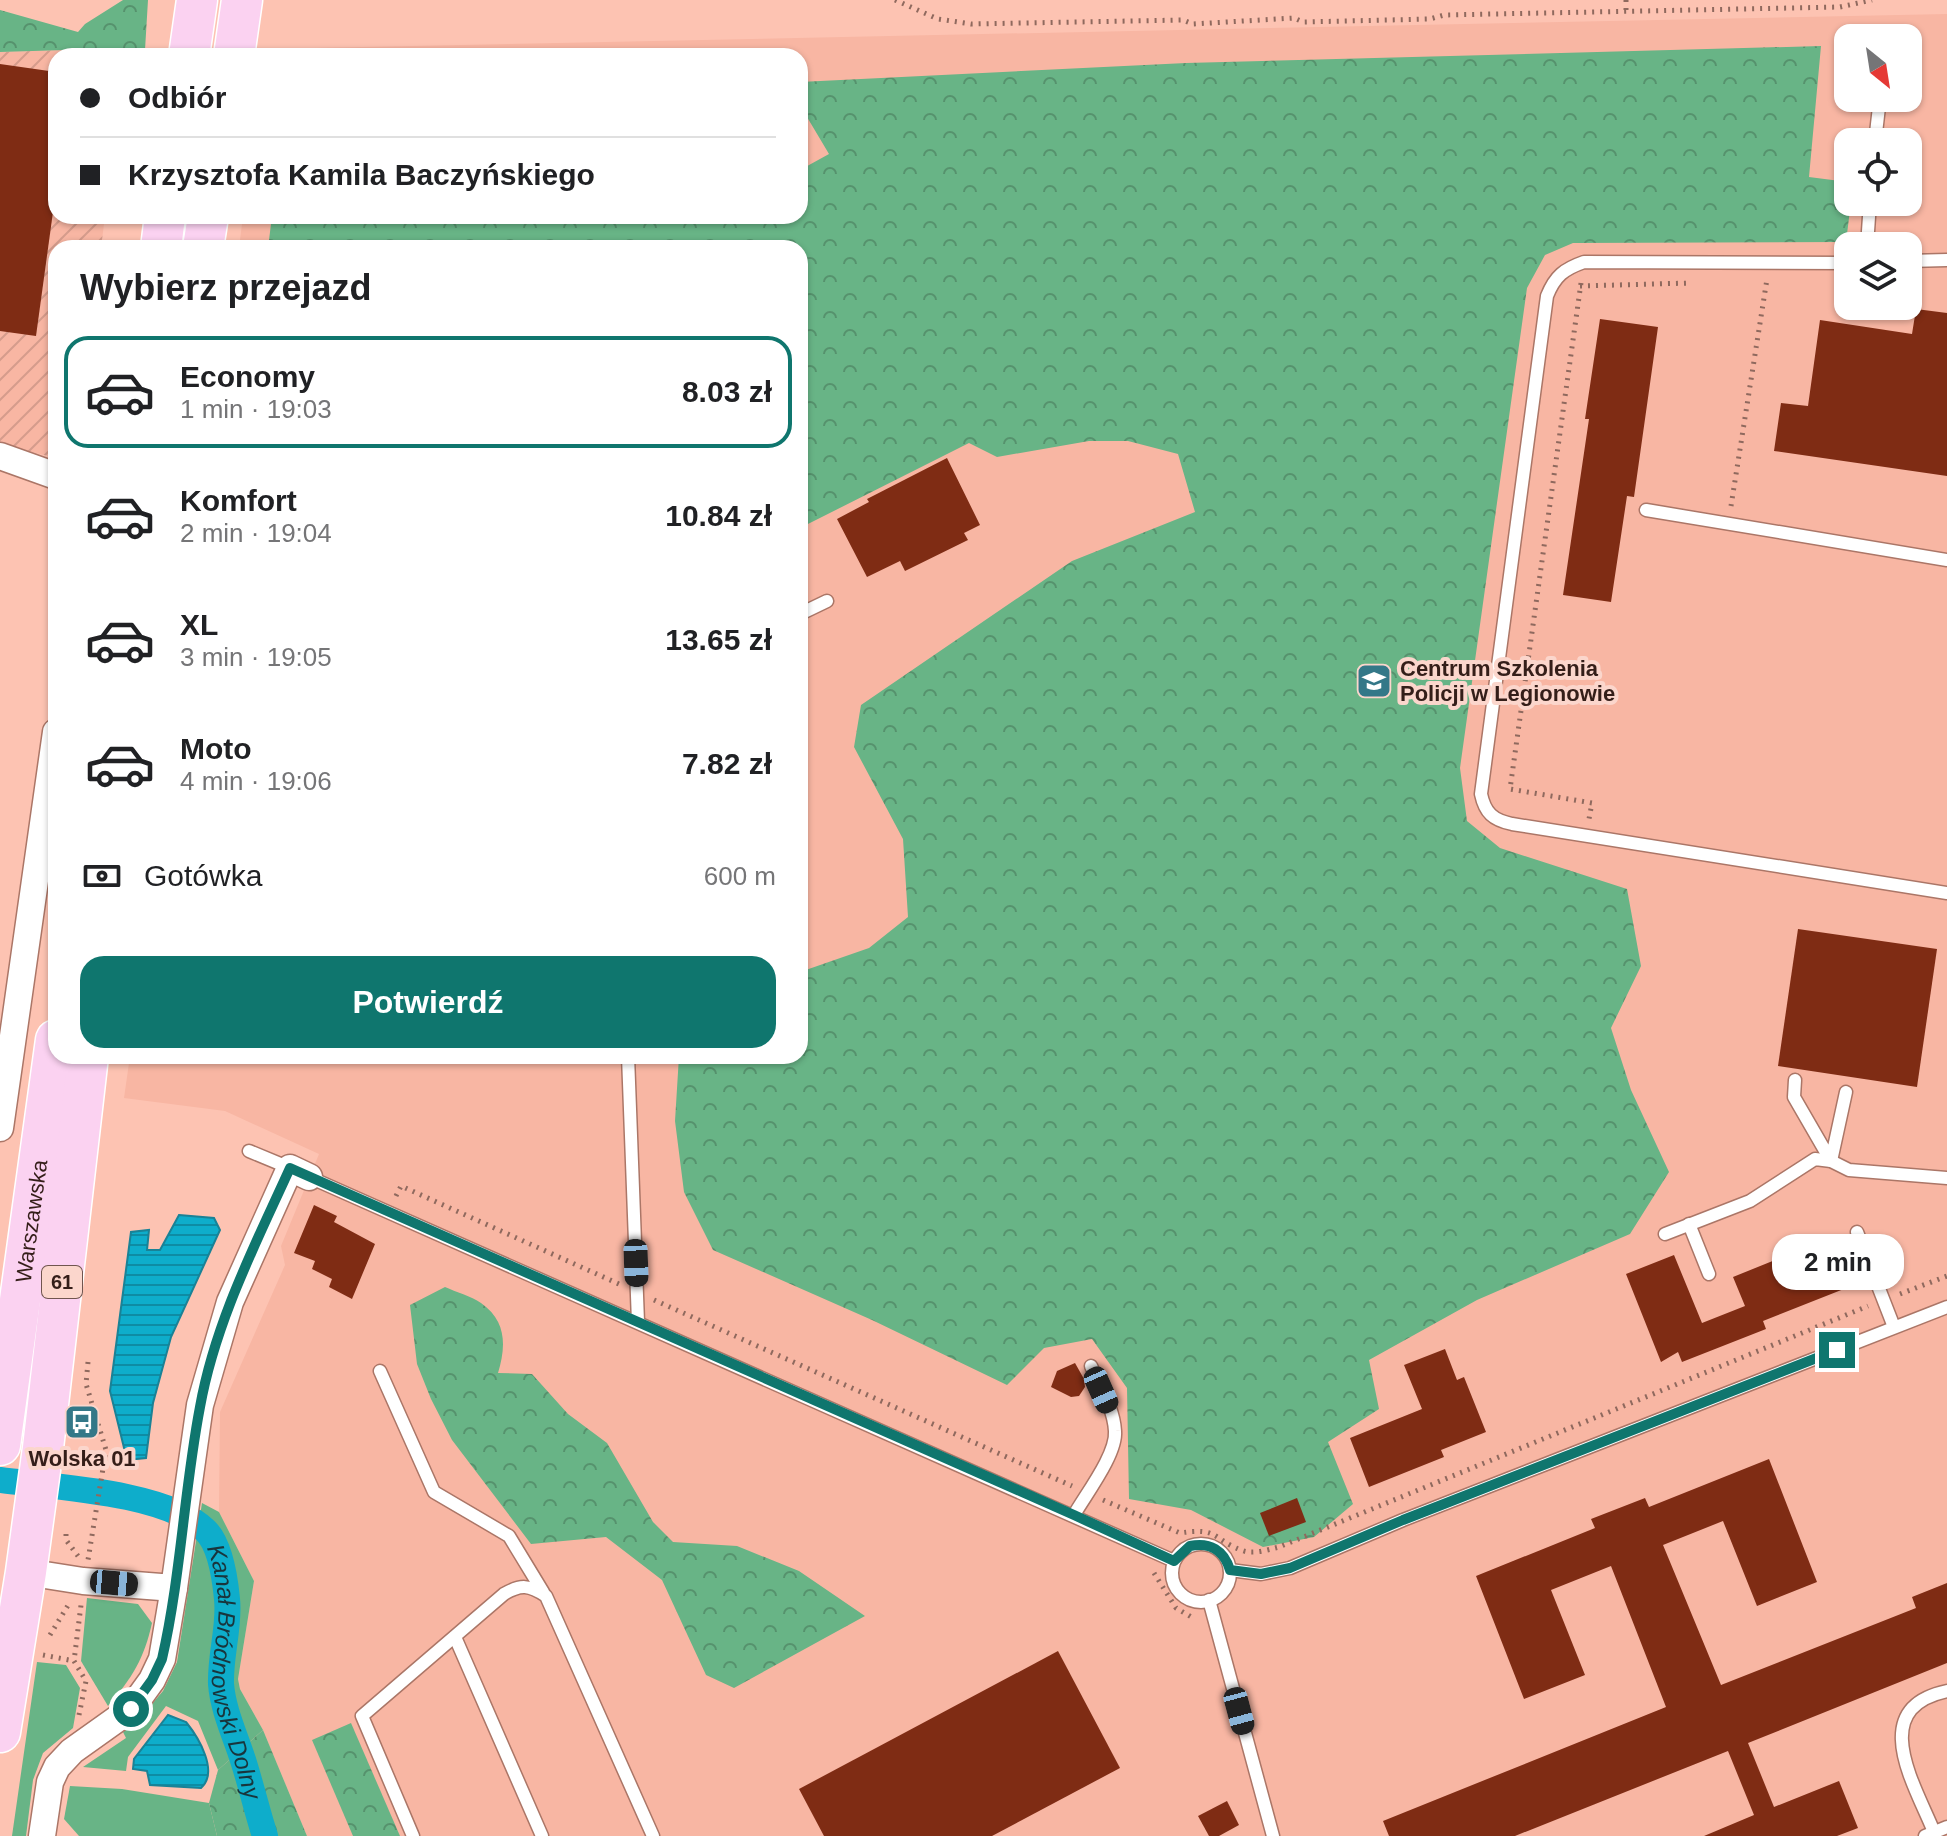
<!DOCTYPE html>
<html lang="pl">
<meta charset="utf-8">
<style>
:root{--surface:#fff;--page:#f2f2f2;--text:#202124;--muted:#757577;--line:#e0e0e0;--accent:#0f766e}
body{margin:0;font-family:Helvetica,sans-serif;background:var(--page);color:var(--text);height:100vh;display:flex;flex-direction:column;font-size:30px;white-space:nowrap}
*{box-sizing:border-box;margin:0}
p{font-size:26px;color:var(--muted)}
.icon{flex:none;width:44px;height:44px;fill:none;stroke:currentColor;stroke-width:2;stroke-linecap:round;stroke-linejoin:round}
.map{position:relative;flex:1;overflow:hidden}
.sheet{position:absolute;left:48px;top:240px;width:760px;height:824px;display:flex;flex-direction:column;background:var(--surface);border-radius:24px;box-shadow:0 2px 6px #0004}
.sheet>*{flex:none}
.hud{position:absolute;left:48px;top:48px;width:760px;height:176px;border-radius:24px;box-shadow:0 2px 6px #0004;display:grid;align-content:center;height:176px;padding:0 32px;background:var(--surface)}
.needle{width:52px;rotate:150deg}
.fabs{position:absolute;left:1834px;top:24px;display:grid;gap:16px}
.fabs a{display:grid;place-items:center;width:88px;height:88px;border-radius:16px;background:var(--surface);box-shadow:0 2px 6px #0004;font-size:40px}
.end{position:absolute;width:36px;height:36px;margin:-18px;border:10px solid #0f766e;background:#fff;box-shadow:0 0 0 4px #fff}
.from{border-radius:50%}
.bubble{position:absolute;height:56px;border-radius:24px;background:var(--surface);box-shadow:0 2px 6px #0004;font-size:26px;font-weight:600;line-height:56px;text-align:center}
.car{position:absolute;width:24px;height:48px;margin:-24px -12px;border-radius:10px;box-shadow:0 0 6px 2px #0007;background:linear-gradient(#222 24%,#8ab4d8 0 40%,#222 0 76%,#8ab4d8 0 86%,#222 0)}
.hud b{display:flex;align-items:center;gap:28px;height:76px;font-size:30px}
.hud b+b{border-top:2px solid var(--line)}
.hud i{width:20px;height:20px;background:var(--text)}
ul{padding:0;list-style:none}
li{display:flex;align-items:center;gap:24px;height:112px;margin:0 16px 12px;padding:0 16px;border:4px solid transparent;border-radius:24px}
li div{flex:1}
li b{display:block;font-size:30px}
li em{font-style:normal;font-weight:600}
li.on{border-color:var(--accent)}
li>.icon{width:72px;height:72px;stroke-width:1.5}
h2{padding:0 32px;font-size:36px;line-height:96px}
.pay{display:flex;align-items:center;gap:20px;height:88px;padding:0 32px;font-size:30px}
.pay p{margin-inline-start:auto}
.cta{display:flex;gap:16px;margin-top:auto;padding:16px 32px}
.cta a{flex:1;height:92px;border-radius:24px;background:var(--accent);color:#fff;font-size:32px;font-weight:600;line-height:92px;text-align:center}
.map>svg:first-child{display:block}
</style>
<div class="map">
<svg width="1947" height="1836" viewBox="0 0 1947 1836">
<defs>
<pattern id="industrial-furrows" width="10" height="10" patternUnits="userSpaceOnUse" patternTransform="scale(2)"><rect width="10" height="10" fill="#f8b6a3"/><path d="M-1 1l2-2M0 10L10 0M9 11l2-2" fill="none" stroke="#d59c8c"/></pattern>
<pattern id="forest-crowns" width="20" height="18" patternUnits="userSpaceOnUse" patternTransform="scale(2)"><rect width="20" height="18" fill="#68b486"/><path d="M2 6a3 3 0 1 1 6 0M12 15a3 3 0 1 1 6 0" fill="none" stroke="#56926d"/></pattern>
<pattern id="water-rules" width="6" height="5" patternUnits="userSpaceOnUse" patternTransform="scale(2)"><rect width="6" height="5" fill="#0eadcb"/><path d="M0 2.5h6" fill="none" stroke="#0e8ca4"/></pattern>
</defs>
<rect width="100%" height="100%" fill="#fdc3b2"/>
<!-- built -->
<path fill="#f8b6a3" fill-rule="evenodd" d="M 1947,14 L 1947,1836 L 307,1836 L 263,1730 L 240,1689 L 238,1679 L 254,1581 L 219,1512 L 220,1412 L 285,1265 L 281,1246 L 319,1154 L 225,1111 L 124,1098 L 130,1056 L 800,1056 L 800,248 L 239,248 L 243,216 L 800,216 L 800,56 L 265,56 L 266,49 ZM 1848,38 L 1908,38 L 1908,98 L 1848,98 ZM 1848,142 L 1908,142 L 1908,202 L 1848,202 ZM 1848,246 L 1908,246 L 1908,306 L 1848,306 Z"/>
<!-- industrial -->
<polygon fill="url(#industrial-furrows)" points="66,50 127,54 127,56 56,56 56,216 105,216 101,248 56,248 56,458 0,444 0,52"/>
<!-- grass -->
<g fill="#68b486">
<polygon points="202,1503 219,1512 254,1581 238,1679 240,1689 263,1730 218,1770 198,1721 166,1706 128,1757 126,1771 83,1767 126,1738 123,1732 140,1718 163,1691 177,1662"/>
<path d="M 87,1598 L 138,1604 L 152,1623 C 144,1659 132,1678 108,1706 L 81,1661 Z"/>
<polygon points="37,1662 66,1665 80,1688 73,1728 43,1753 33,1780 26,1836 12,1836"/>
<polygon points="70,1786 122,1789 209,1803 217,1836 79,1836 64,1819"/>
</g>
<!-- forest -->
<g fill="url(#forest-crowns)">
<polygon points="123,0 148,0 145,50 127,54 66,50 0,52 0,10 78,32 85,24"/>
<polygon points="1821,46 1809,177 1848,182 1848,202 1851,202 1846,242 1573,243 1545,255 1527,288 1460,768 1467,821 1500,848 1627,889 1641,966 1611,1028 1631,1090 1669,1172 1630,1234 1477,1300 1369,1360 1379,1409 1328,1442 1353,1504 1314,1537 1263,1547 1191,1510 1129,1499 1127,1388 1092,1339 1044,1348 1007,1385 872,1320 713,1250 684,1192 675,1121 679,1056 800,1056 800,972 869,948 908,917 903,839 854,747 861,705 1072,561 1195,512 1178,454 1128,441 1089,441 997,457 969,443 800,528 800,248 268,248 272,216 800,216 800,170 829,154 804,112 800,112 800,82 1186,63"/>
<path d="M 445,1287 C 456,1292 471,1296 481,1303 C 507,1321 506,1347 498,1373 L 532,1374 L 568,1414 L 607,1443 L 653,1522 L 673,1542 L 737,1546 L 799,1571 L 865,1616 L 734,1688 L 706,1675 L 662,1580 L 606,1537 L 531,1544 L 452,1440 L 431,1399 L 417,1364 L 410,1305 Z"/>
<polygon points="351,1723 400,1836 353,1836 312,1740"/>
<polygon points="263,1730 307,1836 217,1836 209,1803 218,1770"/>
</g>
<!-- water -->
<g fill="url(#water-rules)" stroke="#198296" stroke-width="2">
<polygon points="179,1215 214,1218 220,1230 171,1337 153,1403 146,1458 127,1460 110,1391 131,1232 149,1230 147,1250 160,1250"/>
<path d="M 168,1715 L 186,1722 C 199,1738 219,1772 201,1788 L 150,1785 L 147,1771 L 133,1769 L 134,1759 Z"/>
</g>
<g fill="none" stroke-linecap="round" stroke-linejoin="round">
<!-- canal -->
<path stroke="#0eadcb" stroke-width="26" id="s1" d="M 0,1480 C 54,1487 166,1492 205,1530 C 220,1544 225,1578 227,1599 C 230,1626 220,1655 221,1684 C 223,1710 235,1735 243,1760 C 251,1785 257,1811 265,1836"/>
</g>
<!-- building -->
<g fill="#7f2c14">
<polygon points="0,64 56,72 56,190 36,336 0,331"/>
<polygon points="1916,309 1947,313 1947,476 1774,451 1781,403 1808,406 1820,320 1912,334"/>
<polygon points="1600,319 1658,327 1634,497 1627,496 1611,602 1563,595 1589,419 1585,419"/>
<polygon points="947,458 980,525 964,533 968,540 905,571 900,561 867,577 837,519 869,502 867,499"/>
<polygon points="1798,929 1937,949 1917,1087 1778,1066"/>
<polygon points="314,1205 337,1216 334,1222 375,1244 352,1299 329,1287 332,1279 312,1269 315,1261 294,1253"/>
<polygon points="1832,1237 1841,1260 1848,1257 1859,1283 1763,1321 1766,1329 1682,1362 1678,1352 1661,1362 1626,1274 1674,1255 1702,1323 1745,1306 1733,1277"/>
<polygon points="1445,1349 1457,1380 1464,1377 1486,1432 1441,1450 1444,1457 1369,1487 1350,1438 1422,1409 1404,1365"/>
<polygon points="1075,1363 1084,1379 1085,1387 1079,1396 1071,1397 1051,1387 1057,1371"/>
<polygon points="1769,1459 1817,1582 1757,1606 1723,1521 1663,1545 1721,1685 1916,1608 1912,1597 1947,1583 1947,1663 1748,1743 1774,1807 1839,1781 1858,1828 1837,1836 1704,1836 1754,1815 1728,1751 1515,1836 1389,1836 1383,1821 1666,1707 1611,1566 1551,1590 1585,1675 1524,1699 1476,1576 1595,1528 1591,1519 1645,1498 1649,1507"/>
<polygon points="1297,1498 1306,1522 1269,1536 1260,1513"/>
<polygon points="1058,1651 1120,1768 992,1836 824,1836 799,1789"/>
<polygon points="1227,1801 1239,1825 1219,1836 1209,1836 1198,1816"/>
</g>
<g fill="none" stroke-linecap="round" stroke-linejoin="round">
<defs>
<g id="service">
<polyline points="1875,142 1880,98"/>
<polyline points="1867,246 1870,202"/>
<polyline points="1908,261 1947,260"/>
<path d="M 1848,263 L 1584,262 C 1564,269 1555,276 1547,296 L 1481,794 C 1485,813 1493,820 1512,824 L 1947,893"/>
<polyline points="1646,510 1947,560"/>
<polyline points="800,614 827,601"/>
<polyline points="628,1056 638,1322"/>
<polyline points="1795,1080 1794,1097 1831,1161 1846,1092"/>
<polyline points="249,1151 290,1168"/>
<polyline points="309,1177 1174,1561"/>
<polyline points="1689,1224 1709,1274"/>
<polyline points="1857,1232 1894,1327"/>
<polyline points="1665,1234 1750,1201 1815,1159 1831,1161 1849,1170 1947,1178"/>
<polyline points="380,1371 434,1492 509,1536 543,1592"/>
<path d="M 1074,1515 C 1086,1494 1117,1454 1115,1431 C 1114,1409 1100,1386 1091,1366"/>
<circle cx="1201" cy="1573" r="29"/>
<polyline points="1230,1570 1261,1574 1290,1568 1403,1520 1947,1307"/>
<polyline points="1209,1600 1273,1836"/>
<polyline points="455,1637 542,1836"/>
<path d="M 1934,1832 C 1915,1785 1866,1708 1947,1691"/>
<path d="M 413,1836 L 362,1716 L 504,1594 C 521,1584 529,1585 546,1596 L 653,1836"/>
<polyline points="1925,1836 1947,1827"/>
</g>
<g id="minor">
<polyline points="0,456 56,476"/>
<polyline points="0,1128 56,732"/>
<polyline points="26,1572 83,1581 174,1588 200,1405 230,1302 290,1168 309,1177"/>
<polyline points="42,1836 50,1782 57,1767 72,1751 131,1709 152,1680 162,1659 174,1588"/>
</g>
<g id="primary">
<polyline points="189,56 197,0"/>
<polyline points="234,56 242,0"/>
<polyline points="161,248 165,216"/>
<polyline points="203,248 208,216"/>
<path id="s2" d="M 0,1445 L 56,1040"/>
<polyline points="0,1732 26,1572 43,1448 88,1056"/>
</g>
</defs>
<!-- service casing -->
<use href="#service" stroke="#ab7667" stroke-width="15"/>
<!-- minor casing -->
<use href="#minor" stroke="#ab7667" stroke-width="29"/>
<!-- primary casing -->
<use href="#primary" stroke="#fff" stroke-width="43"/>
<!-- path -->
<g stroke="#8f695e" stroke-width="5" stroke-dasharray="2 6" stroke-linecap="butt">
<polyline points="895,0 938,19 971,24 1183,20 1193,24 1294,18 1303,22 1430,19 1444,15 1840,7 1872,0"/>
<polyline points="1626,0 1626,12"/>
<polyline points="1581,283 1510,789 1592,803 1589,819"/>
<polyline points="1580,286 1691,283"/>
<polyline points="1731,506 1767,279"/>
<polyline points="396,1196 401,1186 619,1284"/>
<polyline points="1900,1294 1947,1276"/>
<polyline points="654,1300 1072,1486"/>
<polyline points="88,1362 86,1384 106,1450 88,1560"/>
<path d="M 1103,1500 L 1180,1533 C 1219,1527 1212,1539 1241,1550 C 1252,1555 1267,1550 1279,1547 L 1868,1306"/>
<polyline points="66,1534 66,1540 78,1556"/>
<polyline points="1154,1573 1176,1608 1193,1618"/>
<polyline points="50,1635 70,1602"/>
<polyline points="43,1655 74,1661"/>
<polyline points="79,1715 86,1681 74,1661 81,1605"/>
</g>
<!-- service -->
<use href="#service" stroke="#fff" stroke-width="12"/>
<!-- minor -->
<use href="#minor" stroke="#fff" stroke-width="26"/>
<!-- primary -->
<use href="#primary" stroke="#fbd2f1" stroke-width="40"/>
</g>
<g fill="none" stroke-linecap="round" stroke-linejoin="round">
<!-- route -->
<path stroke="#0f766e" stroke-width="10" d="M 131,1709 L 152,1680 L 162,1659 C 181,1576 184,1490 200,1407 C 215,1323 255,1245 290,1168 L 1074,1515 L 1174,1561 L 1190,1546 C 1210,1542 1224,1550 1230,1570 L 1261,1574 L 1290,1568 L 1403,1520 L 1837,1350"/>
</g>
<!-- icons -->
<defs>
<symbol id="university-square" viewBox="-11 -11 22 22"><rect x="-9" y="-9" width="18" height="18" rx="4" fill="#347888" stroke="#fbd6cc"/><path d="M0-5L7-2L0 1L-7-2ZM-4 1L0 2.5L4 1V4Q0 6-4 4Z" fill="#fff"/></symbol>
<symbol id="bus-square" viewBox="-11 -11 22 22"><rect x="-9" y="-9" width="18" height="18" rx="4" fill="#347888" stroke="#fbd6cc"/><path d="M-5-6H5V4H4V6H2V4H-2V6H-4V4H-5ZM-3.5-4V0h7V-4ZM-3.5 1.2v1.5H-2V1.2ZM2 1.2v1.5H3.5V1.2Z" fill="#fff"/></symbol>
</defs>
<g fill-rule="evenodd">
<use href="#university-square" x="1354" y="661" width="40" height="40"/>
<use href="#bus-square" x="62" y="1402" width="40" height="40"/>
</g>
<g text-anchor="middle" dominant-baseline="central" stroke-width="8" stroke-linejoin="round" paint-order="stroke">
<!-- shield labels -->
<rect fill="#fbd6cc" stroke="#70554f" stroke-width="2" x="42" y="1266" width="40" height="32" rx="6"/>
<g font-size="20" font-weight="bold" fill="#341e19">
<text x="62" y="1282">61</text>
</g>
<!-- poi labels -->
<g font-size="22" font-weight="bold" fill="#341e19" stroke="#fbd6cc" text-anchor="start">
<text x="1400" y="668">Centrum Szkolenia<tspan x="1400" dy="25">Policji w Legionowie</tspan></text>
<text x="82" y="1458" text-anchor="middle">Wolska 01</text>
</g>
<!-- street labels -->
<g font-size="22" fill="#341e19" stroke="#fbd6cc">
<text stroke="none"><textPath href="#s2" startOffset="226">Warszawska</textPath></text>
</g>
<!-- water labels -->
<g font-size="24" font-style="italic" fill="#19353c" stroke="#fbd6cc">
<text stroke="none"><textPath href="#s1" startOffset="362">Kanał Bródnowski Dolny</textPath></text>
</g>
</g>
</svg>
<div class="fabs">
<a><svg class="needle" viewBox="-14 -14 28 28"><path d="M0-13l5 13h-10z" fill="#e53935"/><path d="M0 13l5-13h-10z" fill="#757577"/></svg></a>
<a><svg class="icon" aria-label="locate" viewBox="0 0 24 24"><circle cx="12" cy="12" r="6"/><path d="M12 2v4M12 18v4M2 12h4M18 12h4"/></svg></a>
<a><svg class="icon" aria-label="layers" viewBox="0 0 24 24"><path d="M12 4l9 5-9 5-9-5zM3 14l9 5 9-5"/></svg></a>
</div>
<i class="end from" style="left:131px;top:1709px"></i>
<i class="end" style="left:1837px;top:1350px"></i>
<div class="bubble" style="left:1772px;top:1234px;width:132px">2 min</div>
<i class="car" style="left:636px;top:1263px;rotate:178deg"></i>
<i class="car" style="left:1101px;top:1390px;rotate:156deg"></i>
<i class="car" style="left:114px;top:1583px;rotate:95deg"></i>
<i class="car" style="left:1239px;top:1711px;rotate:165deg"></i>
<div class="hud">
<b><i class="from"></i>Odbiór</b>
<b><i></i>Krzysztofa Kamila Baczyńskiego</b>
</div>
<section class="sheet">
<h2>Wybierz przejazd</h2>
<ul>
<li class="on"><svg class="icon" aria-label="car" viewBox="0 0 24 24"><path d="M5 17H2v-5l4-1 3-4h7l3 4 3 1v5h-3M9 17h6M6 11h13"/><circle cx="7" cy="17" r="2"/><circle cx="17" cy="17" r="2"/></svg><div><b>Economy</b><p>1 min · 19:03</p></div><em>8.03 zł</em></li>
<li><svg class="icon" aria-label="car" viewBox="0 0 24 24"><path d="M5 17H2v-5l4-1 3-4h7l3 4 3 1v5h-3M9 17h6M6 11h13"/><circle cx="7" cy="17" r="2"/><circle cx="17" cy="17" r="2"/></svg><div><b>Komfort</b><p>2 min · 19:04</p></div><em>10.84 zł</em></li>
<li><svg class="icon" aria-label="car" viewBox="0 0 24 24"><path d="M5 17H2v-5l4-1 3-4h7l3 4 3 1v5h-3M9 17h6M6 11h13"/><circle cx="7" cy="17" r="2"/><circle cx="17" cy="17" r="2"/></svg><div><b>XL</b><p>3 min · 19:05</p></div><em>13.65 zł</em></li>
<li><svg class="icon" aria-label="car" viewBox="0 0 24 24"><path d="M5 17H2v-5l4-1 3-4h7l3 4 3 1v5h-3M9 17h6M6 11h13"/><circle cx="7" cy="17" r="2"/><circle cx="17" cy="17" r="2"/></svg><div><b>Moto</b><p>4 min · 19:06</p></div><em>7.82 zł</em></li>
</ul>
<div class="pay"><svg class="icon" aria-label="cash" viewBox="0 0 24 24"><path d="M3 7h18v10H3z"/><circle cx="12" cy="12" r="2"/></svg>Gotówka<p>600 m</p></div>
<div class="cta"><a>Potwierdź</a></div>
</section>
</div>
